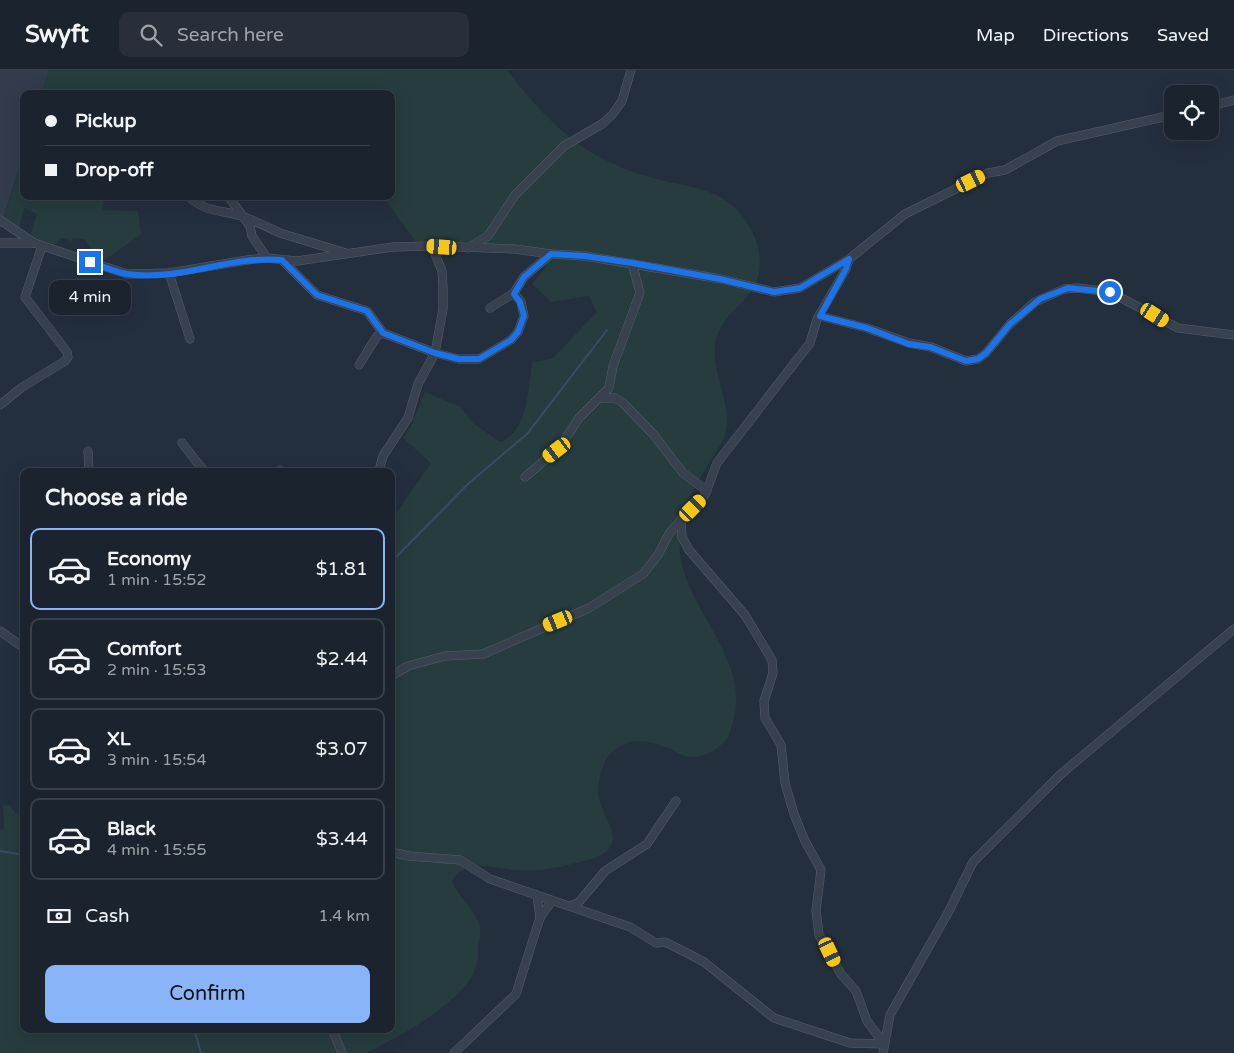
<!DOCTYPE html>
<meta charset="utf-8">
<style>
:root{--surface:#1b232e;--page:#282f3a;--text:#f1f3f6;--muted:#a0a4aa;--line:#39404a;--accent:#8ab4f8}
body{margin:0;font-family:"Varela Round",sans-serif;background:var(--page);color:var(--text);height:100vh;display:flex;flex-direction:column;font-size:19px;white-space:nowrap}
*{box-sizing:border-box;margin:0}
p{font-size:16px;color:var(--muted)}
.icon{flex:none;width:28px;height:28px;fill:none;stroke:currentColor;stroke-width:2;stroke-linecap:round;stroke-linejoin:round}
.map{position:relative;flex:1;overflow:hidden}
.sheet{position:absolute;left:20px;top:398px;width:375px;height:565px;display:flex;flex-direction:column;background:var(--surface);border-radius:10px;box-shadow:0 5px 20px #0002,0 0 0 1px var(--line)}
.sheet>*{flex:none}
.top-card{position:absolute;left:20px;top:20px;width:375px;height:110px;border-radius:10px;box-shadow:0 5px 20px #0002,0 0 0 1px var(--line);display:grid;align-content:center;height:110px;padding:0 25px;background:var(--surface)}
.fabs{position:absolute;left:1164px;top:15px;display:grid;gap:10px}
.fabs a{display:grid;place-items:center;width:55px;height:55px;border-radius:10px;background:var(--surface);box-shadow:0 5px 20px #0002,0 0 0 1px var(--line);font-size:25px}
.end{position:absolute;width:22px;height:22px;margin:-11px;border:6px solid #1a73e8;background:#fff;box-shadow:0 0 0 2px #fff}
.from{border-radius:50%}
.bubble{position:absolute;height:35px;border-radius:10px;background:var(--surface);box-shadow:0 5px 20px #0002,0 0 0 1px var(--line);font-size:16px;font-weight:600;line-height:35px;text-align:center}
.car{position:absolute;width:15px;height:30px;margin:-15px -8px;border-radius:6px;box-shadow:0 0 4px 1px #0007;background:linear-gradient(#f5c518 24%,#345 0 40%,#f5c518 0 76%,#345 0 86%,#f5c518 0)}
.top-card b{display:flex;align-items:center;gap:18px;height:48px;font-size:19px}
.top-card b+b{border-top:1px solid var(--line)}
.top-card i{width:12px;height:12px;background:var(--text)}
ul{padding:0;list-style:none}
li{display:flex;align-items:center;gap:15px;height:82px;margin:0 10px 8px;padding:0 15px;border:2px solid var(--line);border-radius:10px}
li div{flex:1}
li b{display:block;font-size:19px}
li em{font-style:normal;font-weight:600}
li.active{border-color:var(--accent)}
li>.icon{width:45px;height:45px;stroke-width:1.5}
h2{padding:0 25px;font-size:22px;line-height:60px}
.pay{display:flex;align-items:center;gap:12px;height:55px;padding:0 25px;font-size:19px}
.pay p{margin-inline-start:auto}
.action{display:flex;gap:10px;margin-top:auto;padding:10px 25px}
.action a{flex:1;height:58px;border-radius:10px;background:var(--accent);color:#111;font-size:20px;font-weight:600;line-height:58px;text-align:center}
header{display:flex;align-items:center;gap:30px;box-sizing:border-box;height:70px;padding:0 25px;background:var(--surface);border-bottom:1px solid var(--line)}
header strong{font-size:24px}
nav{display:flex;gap:28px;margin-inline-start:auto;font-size:18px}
.search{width:350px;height:45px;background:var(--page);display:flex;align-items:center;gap:12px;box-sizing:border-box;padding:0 18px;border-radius:10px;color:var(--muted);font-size:19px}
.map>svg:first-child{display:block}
</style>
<header>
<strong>Swyft</strong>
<div class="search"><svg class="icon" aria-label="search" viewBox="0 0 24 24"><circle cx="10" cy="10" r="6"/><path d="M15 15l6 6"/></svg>Search here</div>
<nav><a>Map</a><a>Directions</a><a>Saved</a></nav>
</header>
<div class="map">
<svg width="1234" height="983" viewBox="0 0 1234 983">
<rect width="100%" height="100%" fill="#242f3e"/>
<!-- airport -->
<polygon fill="#323c4b" points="0,0 49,0 41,24 24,24 24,82 0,159"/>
<!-- green -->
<g fill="#263c3f">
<path d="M 49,0 L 507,0 C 532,33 565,70 603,89 C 617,96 634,103 650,107 C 689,119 723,115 748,154 C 761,175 766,204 749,224 C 735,241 718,252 715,275 C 711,306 735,337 724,368 C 721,375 715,383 711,390 C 696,414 684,435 680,464 C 672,532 753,582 733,652 C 730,661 729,669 722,674 C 713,682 701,688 688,687 C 683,686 676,682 671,679 C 649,670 625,665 608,687 C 602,695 598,711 598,722 C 600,751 638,777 584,791 C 563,797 538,802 516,800 C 501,799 486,794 472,796 C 462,798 458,802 452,810 C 457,828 479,841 480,859 C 481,864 479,870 478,874 C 478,882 478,890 476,897 C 465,932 397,968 366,983 L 0,983 L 0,760 L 4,759 L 3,735 L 10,736 L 24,753 L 24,959 L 391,959 L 391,451 L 431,393 L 403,368 L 412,354 L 425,322 L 460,337 L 473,353 L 500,372 C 527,363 529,317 532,293 L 553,288 L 597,242 L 589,226 L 551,232 L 532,214 L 546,197 L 548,183 L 416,172 L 387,132 L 380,126 L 391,126 L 391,24 L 41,24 Z"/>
<polygon points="24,82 24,126 104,126 103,140 138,141 141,164 105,190 95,186 85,169 73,168 71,171 62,168 54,175 30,167 37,144 24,138 18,162 2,154"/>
</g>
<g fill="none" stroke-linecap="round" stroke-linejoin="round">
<!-- stream -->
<g stroke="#394c67" stroke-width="2">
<polyline points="391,492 468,414 527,364 607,260"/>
<polyline points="0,781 24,785"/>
<polyline points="194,959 201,983"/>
</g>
<defs>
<g id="minor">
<polyline points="1210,36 1234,30"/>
<path d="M 188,126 C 207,143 218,139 241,146 C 255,151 268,157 280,163 L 346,183"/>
<polyline points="228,126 250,156 252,166 267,188"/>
<polyline points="0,150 34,173 127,204 169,203 247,190 267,188 297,191 393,177 430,176 514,179 551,184 585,186 721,209 774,222 800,218 849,189 905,144 988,103 1005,100 1057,71 1172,45"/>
<polyline points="0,173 34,173"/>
<polyline points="468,178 488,166 515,125 564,76 602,54 612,45 622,31 631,0"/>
<polyline points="282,190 317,225 367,241 383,263 435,283 459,289 479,289 511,270 518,262 524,246 521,232 514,223"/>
<polyline points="169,203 190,269"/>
<polyline points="490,238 514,223 524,207 551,184"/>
<polyline points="820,246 867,258 909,273 931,277 966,291 978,289 986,283 1010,254 1035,232 1064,219 1077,218 1110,222 1178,258 1234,265"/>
<polyline points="359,295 377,266 383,263"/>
<polyline points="599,328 615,328 623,333 653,364 683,403 707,421"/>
<polyline points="0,335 21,318 65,291 68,287 67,282 25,227 42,176"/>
<polyline points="182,373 204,401"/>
<polyline points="88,381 89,401"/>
<polyline points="279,401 280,400"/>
<polyline points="379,401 383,386 408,348 418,314 435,283 443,239 443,217 442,201 432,176"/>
<polyline points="525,407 560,377 579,348 609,318 613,296 640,223 632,193"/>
<polyline points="681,450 682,467 689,480 745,545 772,590 773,603 764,631 765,648 781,675 785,713 794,744 805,771 821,800 816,841 819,865 841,904 856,921 867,951 884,974"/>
<polyline points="0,561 24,578"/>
<polyline points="391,606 408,596 445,586 483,584 589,538 643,504 658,485 670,462 705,425 717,393 810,273 817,249 846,199 849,189"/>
<polyline points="391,782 409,786 460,790 490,809 630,857 656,873 665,872 687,883 704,892 774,948 850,973 884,974"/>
<polyline points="537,825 540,848"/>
<polyline points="571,836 579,832 605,801 647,774 676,731"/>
<polyline points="332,959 342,983"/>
<polyline points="454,983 516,924 536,860 540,848 552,831"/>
<polyline points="883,983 890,945 949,841 973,792 1061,704 1234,559"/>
</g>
</defs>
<!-- minor casing -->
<use href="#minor" stroke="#565f6c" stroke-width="9"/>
<!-- minor -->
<use href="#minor" stroke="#38414e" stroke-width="8"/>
</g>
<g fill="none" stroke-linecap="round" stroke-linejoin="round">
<!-- route -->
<path stroke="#1a73e8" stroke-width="6" d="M 90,192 C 102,196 115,202 127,204 C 179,212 230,185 282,190 L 317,225 L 367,241 L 383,263 L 435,283 L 459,289 L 479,289 L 511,270 L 518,262 L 524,246 L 520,232 L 514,224 L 524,207 L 551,184 L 585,186 L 632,193 L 720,209 L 774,222 L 800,218 L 849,189 L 846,199 L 820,246 L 867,258 L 909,274 L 930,277 L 966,291 L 978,289 L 986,283 L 1010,254 L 1040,229 L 1068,218 L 1110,222"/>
</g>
</svg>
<div class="fabs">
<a><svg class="icon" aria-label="locate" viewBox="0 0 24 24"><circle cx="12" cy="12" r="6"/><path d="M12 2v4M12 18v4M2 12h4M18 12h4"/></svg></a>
</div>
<i class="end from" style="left:1110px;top:222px"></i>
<i class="end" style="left:90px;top:192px"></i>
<div class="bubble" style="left:49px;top:210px;width:82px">4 min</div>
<i class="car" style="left:971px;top:111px;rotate:64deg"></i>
<i class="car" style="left:442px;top:177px;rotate:274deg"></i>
<i class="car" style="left:1155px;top:245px;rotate:122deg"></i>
<i class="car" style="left:557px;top:380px;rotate:233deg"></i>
<i class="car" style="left:693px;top:438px;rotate:45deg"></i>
<i class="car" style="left:558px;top:551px;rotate:248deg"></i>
<i class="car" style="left:830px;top:882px;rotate:155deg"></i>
<div class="top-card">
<b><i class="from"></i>Pickup</b>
<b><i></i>Drop-off</b>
</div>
<section class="sheet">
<h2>Choose a ride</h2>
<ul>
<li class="active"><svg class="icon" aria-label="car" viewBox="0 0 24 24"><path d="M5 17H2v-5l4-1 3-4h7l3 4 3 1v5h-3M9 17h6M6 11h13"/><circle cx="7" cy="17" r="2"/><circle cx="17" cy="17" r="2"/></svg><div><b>Economy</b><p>1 min · 15:52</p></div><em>$1.81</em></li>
<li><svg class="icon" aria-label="car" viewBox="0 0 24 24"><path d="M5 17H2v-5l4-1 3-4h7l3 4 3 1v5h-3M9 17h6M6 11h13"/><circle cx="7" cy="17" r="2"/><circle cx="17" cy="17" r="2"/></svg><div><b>Comfort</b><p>2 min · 15:53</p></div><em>$2.44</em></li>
<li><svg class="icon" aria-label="car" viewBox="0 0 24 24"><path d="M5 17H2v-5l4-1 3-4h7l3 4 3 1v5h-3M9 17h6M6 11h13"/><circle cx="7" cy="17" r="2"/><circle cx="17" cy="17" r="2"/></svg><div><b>XL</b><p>3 min · 15:54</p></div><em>$3.07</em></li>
<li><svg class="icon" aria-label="car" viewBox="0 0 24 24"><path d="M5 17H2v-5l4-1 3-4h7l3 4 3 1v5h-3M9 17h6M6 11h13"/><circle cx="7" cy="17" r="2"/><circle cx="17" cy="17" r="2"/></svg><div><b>Black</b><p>4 min · 15:55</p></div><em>$3.44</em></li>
</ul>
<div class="pay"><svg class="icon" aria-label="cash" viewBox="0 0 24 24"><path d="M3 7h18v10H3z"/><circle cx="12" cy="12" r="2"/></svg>Cash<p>1.4 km</p></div>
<div class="action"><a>Confirm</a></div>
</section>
</div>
